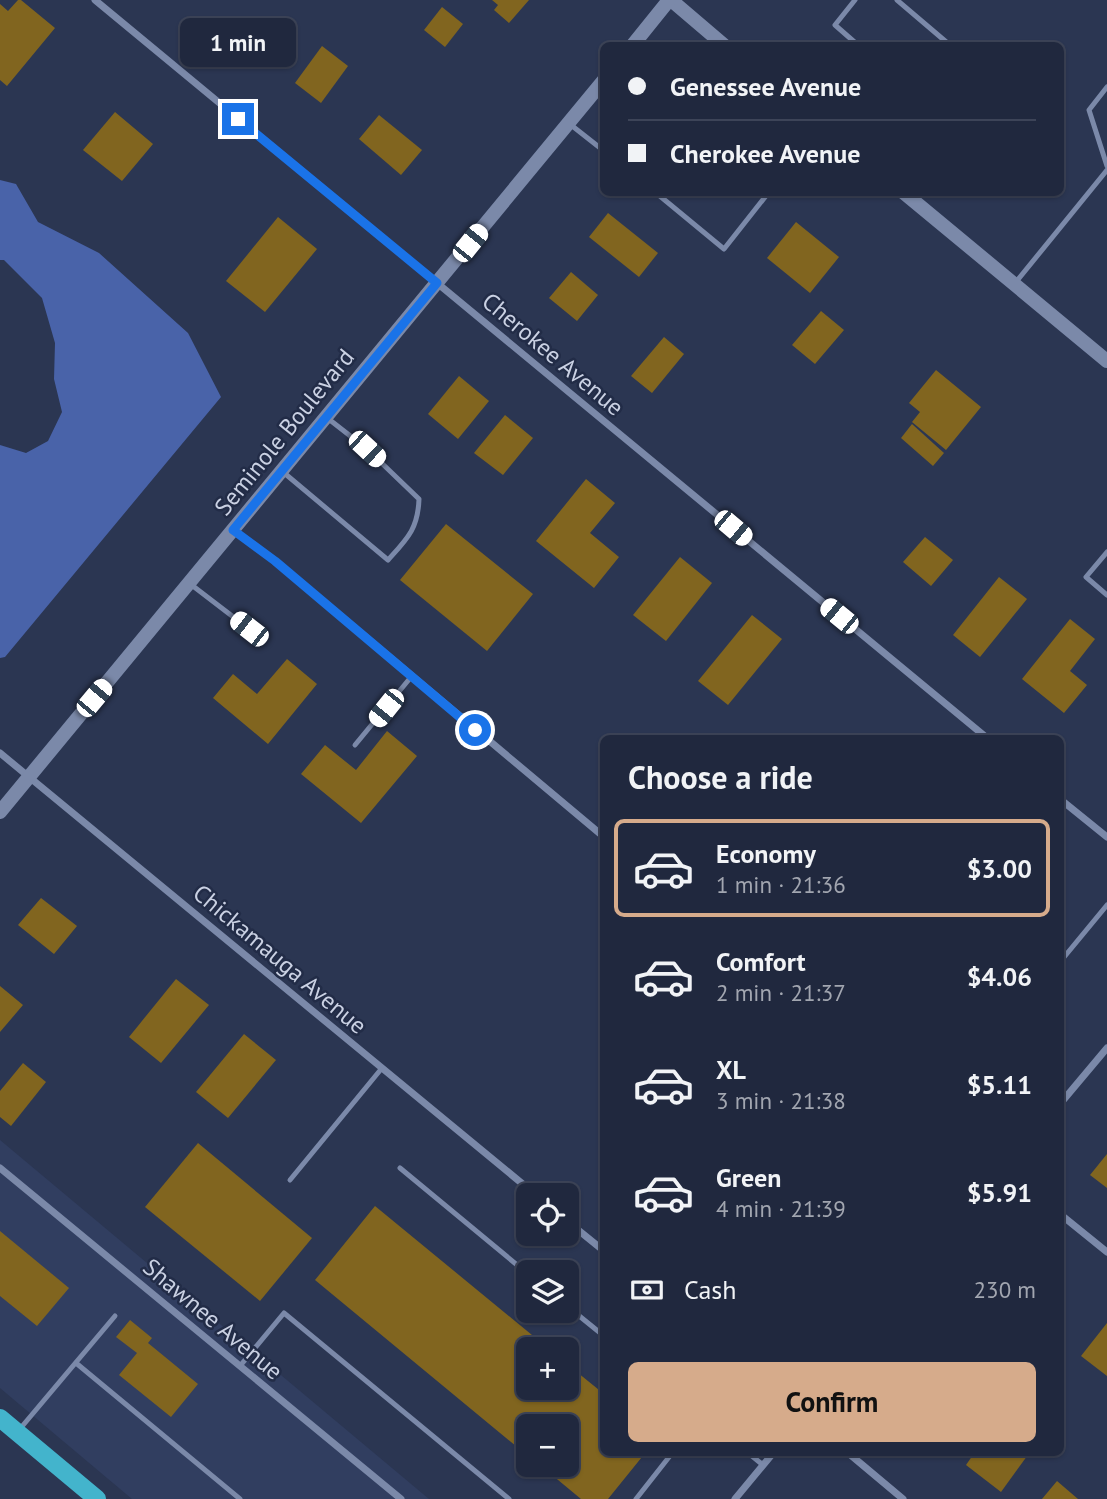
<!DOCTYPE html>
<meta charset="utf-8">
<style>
:root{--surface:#20283e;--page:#283045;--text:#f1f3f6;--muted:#a2a6b0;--line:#3d4458;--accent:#d6ab8b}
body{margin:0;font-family:"PT Sans",sans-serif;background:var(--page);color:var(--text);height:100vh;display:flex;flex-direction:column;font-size:26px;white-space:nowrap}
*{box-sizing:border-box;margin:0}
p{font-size:23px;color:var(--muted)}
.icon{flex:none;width:38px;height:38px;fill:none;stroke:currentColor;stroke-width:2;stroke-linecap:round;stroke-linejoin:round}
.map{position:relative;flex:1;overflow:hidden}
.side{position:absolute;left:600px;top:735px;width:464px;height:721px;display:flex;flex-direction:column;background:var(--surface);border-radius:10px;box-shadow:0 2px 5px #0004,0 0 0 2px var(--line)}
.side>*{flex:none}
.banner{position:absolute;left:600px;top:42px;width:464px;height:154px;border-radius:10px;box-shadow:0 2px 5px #0004,0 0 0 2px var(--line);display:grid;align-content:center;height:154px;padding:0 28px;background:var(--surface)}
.tools{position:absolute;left:516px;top:1183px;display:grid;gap:14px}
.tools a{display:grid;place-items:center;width:63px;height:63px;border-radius:10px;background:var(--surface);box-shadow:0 2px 5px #0004,0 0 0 2px var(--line);font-size:35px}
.end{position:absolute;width:32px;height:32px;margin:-16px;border:9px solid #1a73e8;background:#fff;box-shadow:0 0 0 4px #fff}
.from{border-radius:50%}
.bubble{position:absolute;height:49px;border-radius:10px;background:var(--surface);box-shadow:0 2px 5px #0004,0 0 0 2px var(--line);font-size:23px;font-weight:700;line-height:49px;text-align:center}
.car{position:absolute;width:21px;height:42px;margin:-21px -10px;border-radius:9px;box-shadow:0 0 5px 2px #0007;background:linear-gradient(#fff 24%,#345 0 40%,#fff 0 76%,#345 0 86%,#fff 0)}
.banner b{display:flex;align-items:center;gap:24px;height:66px;font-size:26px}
.banner b+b{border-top:2px solid var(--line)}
.banner i{width:18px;height:18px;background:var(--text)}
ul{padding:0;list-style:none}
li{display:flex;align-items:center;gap:21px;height:98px;margin:0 14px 10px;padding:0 14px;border:4px solid transparent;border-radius:10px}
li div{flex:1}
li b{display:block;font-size:26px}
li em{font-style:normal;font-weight:700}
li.current{border-color:var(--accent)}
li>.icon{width:63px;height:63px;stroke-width:1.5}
h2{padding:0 28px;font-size:32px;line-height:84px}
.pay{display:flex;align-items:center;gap:18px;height:77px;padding:0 28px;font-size:26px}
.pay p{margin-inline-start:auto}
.action{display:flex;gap:14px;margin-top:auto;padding:14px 28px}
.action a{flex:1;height:80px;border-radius:10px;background:var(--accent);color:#111;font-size:28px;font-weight:700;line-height:80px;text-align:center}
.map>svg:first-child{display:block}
</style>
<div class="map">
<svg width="1107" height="1499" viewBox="0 0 1107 1499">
<rect width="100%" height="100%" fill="#2b3652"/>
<!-- built -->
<polygon fill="#313e60" points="0,1140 429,1499 132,1499 0,1388"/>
<!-- water -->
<polygon fill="#4963a9" points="0,180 16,184 38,222 99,253 188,333 221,397 5,657 0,658 0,445 26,453 48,441 62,412 54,379 55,343 42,298 4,260 0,260"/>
<!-- building -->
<g fill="#81651f">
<polygon points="18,0 21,0 55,28 7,86 0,80 0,4 8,11"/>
<polygon points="492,0 529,0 509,23 494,10 498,5"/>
<polygon points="442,7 463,24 445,47 424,30"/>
<polygon points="322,46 348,66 321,103 295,83"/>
<polygon points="115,112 153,144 122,181 83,150"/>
<polygon points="379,115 422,150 401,175 359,139"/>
<polygon points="608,213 658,253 639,277 589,237"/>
<polygon points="278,217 317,249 265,312 226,281"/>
<polygon points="796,222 839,257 810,293 767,258"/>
<polygon points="571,272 598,295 577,321 549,298"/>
<polygon points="821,311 844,330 815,364 792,345"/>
<polygon points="664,337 684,354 652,393 631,376"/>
<polygon points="936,370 981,407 946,450 912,422 920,412 909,403"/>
<polygon points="459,376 489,401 458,439 428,414"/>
<polygon points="505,415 533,438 503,475 474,453"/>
<polygon points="912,424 944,453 933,466 901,438"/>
<polygon points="586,479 615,503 590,533 619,557 594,588 536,541"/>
<polygon points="446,524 533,594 487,651 400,580"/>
<polygon points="925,537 953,560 931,586 903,562"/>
<polygon points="680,557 712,583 666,641 633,615"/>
<polygon points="999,577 1027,599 980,657 953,635"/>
<polygon points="752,615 782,639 728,705 698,681"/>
<polygon points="1070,619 1095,639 1070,671 1087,685 1064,713 1022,679"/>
<polygon points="287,659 317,684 268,744 213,698 233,674 257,694"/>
<polygon points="387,731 417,756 361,823 301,774 325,745 356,770"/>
<polygon points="41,898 77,926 54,954 18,925"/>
<polygon points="176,979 209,1005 161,1063 129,1037"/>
<polygon points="0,986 23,1005 0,1032"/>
<polygon points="244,1034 276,1060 228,1118 196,1092"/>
<polygon points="23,1063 46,1082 11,1126 0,1117 0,1091"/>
<polygon points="198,1143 312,1238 260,1301 145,1207"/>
<polygon points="1107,1154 1107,1188 1090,1175"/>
<polygon points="375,1206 549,1349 528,1349 528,1388 567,1388 567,1364 604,1394 604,1452 646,1452 608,1499 581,1499 540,1465 567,1465 567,1426 528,1426 528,1456 315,1280"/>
<polygon points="0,1231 69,1288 37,1326 0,1296"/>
<polygon points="130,1320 152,1338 148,1343 198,1384 171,1417 119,1375 137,1353 116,1337"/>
<polygon points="1107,1323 1107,1376 1081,1356"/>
<polygon points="975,1452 1030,1452 1001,1492 966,1465"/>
<polygon points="1057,1481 1078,1499 1042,1499"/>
</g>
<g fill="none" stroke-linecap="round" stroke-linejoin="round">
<!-- lane -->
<g stroke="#7b89a9" stroke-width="5">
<polyline points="855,0 835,25 859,46"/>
<polyline points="897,0 951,46"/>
<polyline points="1107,87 1089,110 1107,166"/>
<polyline points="571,125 604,151"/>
<polyline points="655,192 724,249 769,192"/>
<polyline points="1016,282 1107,170"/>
<path d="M 283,472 L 388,560 C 407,539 418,529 419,499 L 367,449 L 326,417"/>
<polyline points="1107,552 1086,577 1107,595"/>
<polyline points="189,583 249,629"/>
<polyline points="355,745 411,677"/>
<polyline points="1060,962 1107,905"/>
<polyline points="400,1168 528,1274"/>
<polyline points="290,1180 382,1068"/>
<polyline points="567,1306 604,1336"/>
<polyline points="76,1363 240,1499"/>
<polyline points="240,1366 284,1313 509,1499"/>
<polyline points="19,1430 115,1316"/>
<polyline points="747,1452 763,1465"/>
<polyline points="636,1499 673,1452"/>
</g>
<!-- street -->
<g stroke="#7b89a9" stroke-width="7">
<polyline points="95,0 987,738"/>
<polyline points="233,530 275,561 604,837"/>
<polyline points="0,753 536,1195"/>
<polyline points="1060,799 1107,837"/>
<polyline points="1060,1104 1107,1048"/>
<polyline points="0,1168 401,1499"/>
<polyline points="1060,1214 1107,1252"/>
<polyline points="567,1221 604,1251"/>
<polyline points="847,1452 903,1499"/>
<polyline points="735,1499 774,1452"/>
</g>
<!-- secondary -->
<g stroke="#7b89a9" stroke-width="14">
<polyline points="671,0 725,46"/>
<polyline points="632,46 669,0"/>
<polyline points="903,192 1107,361"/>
<polyline points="0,812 604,80"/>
</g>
<!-- primary -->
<polyline stroke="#43b4cc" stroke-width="18" points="0,1418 97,1499"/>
</g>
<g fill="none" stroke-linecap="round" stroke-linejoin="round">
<!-- route -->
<polyline stroke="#1a73e8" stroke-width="9" points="238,119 437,283 233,530 275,561 475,730"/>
</g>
<g text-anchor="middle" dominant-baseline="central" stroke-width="5" stroke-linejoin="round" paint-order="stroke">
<!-- street labels -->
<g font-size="24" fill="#cad1e3" stroke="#222c47">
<text transform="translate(553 354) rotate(40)">Cherokee Avenue</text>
<text transform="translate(284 432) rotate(-51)">Seminole Boulevard</text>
<text transform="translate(280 959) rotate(40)">Chickamauga Avenue</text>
<text transform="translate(213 1319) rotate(40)">Shawnee Avenue</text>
</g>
</g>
</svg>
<div class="tools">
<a><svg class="icon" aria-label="locate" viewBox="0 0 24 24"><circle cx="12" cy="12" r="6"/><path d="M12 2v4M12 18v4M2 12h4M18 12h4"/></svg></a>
<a><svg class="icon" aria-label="layers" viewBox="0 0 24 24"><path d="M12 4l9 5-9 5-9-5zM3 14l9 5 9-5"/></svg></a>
<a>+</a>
<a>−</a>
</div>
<i class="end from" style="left:475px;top:730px"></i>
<i class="end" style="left:238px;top:119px"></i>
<div class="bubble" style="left:180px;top:18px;width:116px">1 min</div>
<i class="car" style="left:470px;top:243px;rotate:39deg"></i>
<i class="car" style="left:367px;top:449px;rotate:133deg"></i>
<i class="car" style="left:733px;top:528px;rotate:130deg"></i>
<i class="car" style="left:839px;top:616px;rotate:309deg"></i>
<i class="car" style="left:249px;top:629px;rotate:308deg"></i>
<i class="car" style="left:94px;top:698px;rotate:40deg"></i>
<i class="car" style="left:386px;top:708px;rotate:219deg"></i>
<div class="banner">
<b><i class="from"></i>Genessee Avenue</b>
<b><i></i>Cherokee Avenue</b>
</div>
<section class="side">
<h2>Choose a ride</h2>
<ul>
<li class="current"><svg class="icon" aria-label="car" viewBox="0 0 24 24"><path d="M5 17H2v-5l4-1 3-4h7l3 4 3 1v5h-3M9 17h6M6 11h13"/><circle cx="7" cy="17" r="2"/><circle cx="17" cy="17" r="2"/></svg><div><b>Economy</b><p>1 min · 21:36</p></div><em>$3.00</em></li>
<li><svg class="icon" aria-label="car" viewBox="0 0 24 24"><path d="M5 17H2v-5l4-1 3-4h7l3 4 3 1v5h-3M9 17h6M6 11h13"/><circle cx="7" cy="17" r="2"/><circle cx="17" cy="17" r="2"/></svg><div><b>Comfort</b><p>2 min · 21:37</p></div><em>$4.06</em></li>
<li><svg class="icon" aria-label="car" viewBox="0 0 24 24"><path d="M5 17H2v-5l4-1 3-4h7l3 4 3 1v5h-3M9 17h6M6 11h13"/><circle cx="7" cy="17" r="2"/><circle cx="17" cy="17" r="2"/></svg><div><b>XL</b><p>3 min · 21:38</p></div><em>$5.11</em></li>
<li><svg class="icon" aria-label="car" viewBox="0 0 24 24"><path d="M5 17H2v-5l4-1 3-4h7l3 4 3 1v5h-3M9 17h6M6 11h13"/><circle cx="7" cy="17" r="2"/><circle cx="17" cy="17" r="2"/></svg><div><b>Green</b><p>4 min · 21:39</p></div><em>$5.91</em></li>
</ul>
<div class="pay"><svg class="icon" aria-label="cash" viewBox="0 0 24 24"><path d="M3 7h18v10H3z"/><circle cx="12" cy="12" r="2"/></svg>Cash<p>230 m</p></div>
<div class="action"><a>Confirm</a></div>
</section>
</div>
